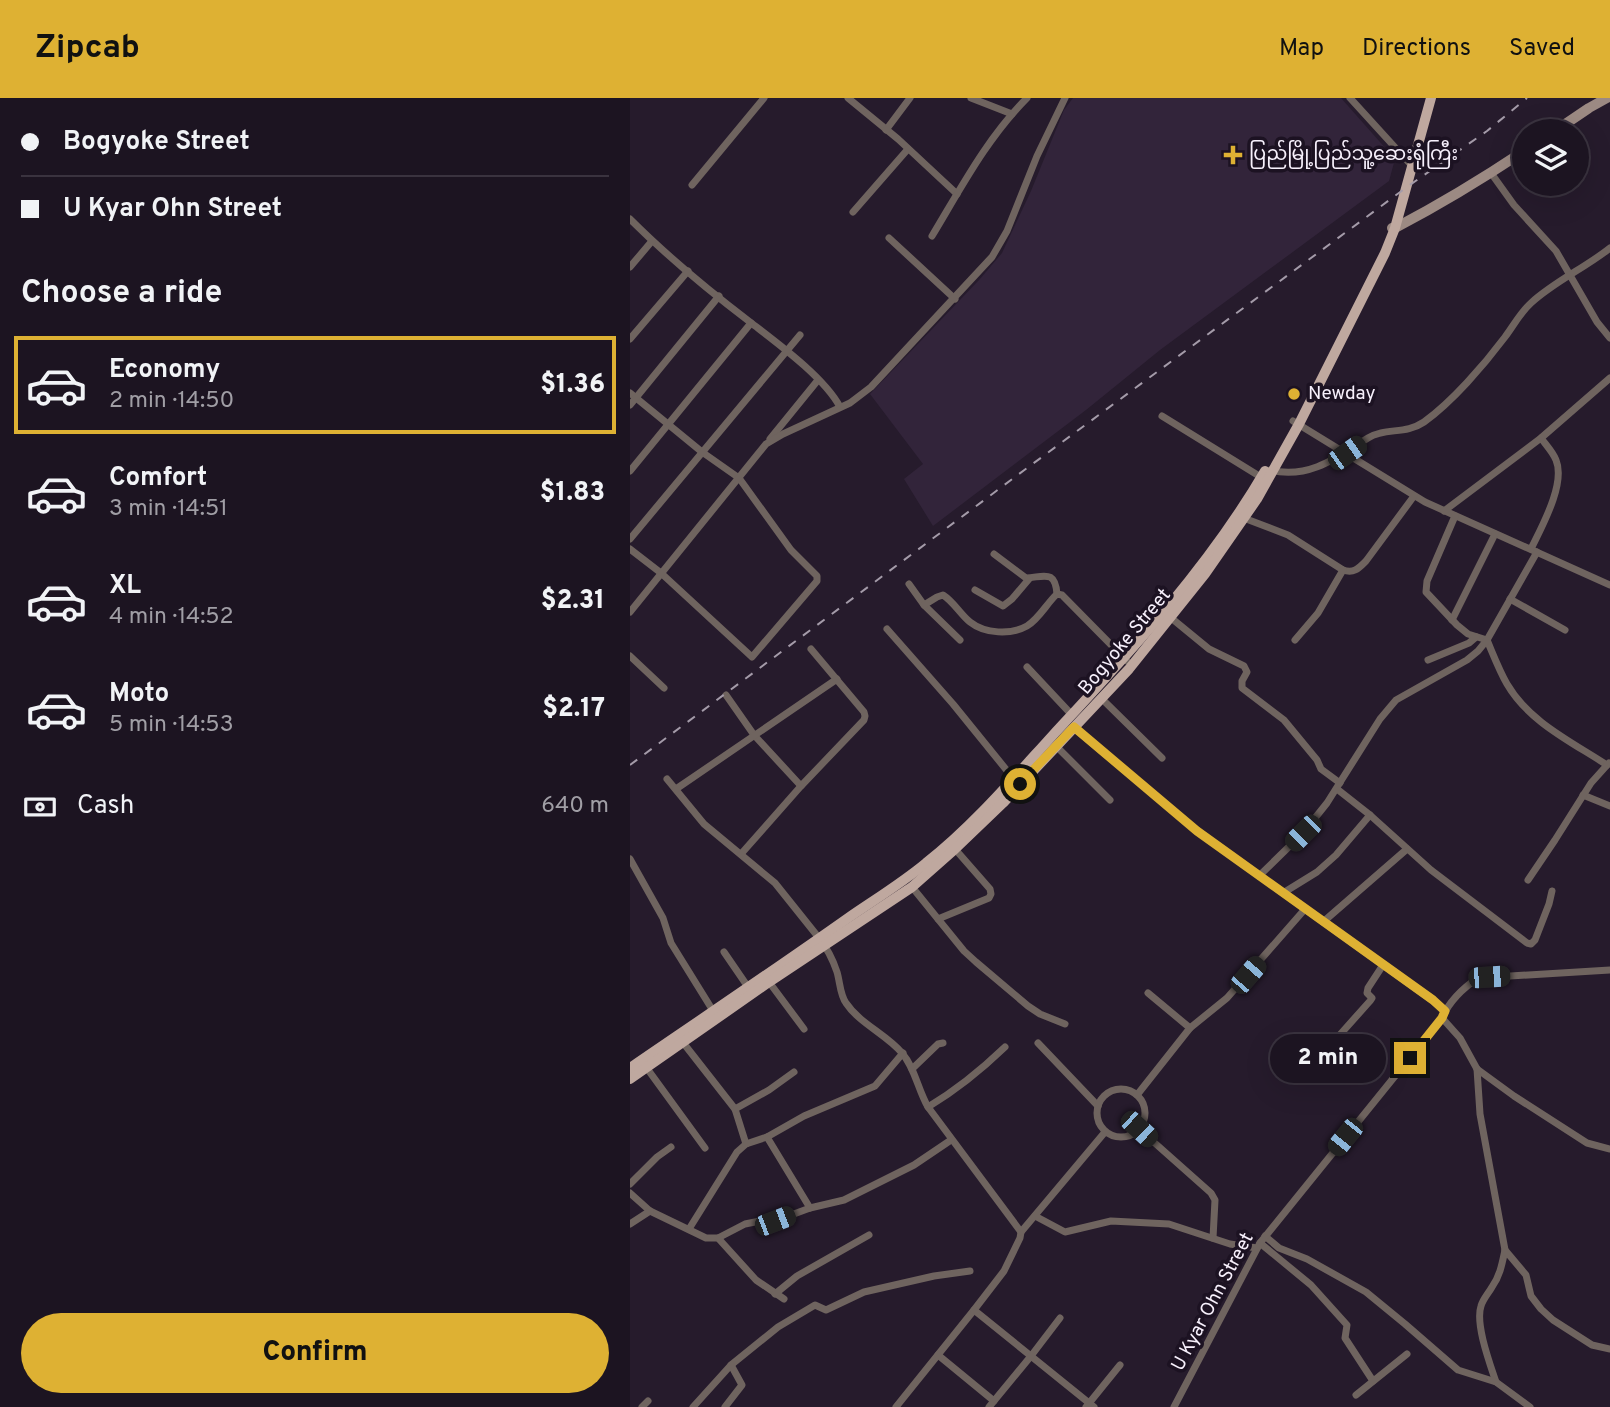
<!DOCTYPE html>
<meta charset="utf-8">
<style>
:root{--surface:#1c1421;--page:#29212e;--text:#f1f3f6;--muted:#a09ea5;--line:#3a333f;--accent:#deb133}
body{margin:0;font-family:Overpass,"Noto Sans Myanmar",sans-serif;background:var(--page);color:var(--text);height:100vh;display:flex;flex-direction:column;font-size:26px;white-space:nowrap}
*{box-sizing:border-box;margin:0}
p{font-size:23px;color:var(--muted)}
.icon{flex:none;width:38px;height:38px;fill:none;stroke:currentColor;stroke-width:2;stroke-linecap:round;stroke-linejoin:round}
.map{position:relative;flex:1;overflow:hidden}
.drawer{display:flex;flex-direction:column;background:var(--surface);width:630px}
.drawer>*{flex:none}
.top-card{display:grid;align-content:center;height:154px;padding:0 21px;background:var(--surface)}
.fabs{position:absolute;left:882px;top:21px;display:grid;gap:14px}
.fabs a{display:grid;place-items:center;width:77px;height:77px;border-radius:50%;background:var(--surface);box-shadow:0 7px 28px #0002,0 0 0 2px var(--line);font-size:35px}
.end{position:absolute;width:32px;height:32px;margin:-16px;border:9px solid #deb133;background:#111;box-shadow:0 0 0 4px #111}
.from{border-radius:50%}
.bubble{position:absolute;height:49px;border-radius:24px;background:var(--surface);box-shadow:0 7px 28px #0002,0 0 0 2px var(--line);font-size:23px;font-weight:800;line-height:49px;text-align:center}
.car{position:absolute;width:21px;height:42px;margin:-21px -10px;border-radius:9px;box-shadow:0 0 5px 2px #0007;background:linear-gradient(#222 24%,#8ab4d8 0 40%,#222 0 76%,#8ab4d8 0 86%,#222 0)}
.top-card b{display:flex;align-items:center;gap:24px;height:66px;font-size:26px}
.top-card b+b{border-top:2px solid var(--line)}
.top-card i{width:18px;height:18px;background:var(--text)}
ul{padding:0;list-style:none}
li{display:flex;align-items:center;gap:21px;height:98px;margin:0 14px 10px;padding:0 7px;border:4px solid transparent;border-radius:0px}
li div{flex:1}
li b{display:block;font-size:26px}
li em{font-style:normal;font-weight:800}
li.current{border-color:var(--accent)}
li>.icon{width:63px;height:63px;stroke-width:1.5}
h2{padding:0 21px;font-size:32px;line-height:84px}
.pay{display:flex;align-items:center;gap:18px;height:77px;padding:0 21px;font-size:26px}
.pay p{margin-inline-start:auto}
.primary-button{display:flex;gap:14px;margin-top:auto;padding:14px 21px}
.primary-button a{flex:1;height:80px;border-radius:42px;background:var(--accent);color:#111;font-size:28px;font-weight:800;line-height:80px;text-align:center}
header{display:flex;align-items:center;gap:42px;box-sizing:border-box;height:98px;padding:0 35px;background:var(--accent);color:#111}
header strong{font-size:33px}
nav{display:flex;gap:38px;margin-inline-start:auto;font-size:24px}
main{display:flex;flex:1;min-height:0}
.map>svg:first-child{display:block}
</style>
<header>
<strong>Zipcab</strong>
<nav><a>Map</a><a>Directions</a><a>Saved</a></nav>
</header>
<main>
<section class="drawer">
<div class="top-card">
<b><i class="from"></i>Bogyoke Street</b>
<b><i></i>U Kyar Ohn Street</b>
</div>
<h2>Choose a ride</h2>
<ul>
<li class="current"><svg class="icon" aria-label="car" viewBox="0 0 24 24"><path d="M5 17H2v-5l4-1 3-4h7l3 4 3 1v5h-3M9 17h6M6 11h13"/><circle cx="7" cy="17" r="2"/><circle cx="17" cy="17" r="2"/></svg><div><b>Economy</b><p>2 min · 14:50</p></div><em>$1.36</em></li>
<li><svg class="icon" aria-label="car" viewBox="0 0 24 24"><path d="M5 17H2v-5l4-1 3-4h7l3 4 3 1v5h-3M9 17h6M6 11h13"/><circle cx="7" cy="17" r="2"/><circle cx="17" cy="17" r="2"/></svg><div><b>Comfort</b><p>3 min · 14:51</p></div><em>$1.83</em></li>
<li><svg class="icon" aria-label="car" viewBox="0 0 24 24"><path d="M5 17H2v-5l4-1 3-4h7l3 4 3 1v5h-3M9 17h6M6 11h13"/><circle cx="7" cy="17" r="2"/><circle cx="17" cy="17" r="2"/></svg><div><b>XL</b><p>4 min · 14:52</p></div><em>$2.31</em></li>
<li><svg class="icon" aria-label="car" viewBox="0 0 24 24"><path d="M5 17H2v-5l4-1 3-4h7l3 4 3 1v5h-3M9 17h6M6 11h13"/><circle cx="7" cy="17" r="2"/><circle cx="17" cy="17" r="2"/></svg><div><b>Moto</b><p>5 min · 14:53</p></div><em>$2.17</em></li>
</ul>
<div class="pay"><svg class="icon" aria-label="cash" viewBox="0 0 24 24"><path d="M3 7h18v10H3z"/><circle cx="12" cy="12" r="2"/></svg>Cash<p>640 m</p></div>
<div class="primary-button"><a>Confirm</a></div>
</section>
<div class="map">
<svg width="980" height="1309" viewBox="0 0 980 1309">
<rect width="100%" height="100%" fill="#261b2c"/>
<!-- built -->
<polygon fill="#32243a" points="443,0 711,0 765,61 759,83 530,252 456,312 303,428 274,381 293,366 240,296 350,181 372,155 401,93 434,12"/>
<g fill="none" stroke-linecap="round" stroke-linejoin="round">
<!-- street -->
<g stroke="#6f645f" stroke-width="7">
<polyline points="218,0 268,41 327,96"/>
<polyline points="341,0 382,16"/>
<polyline points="720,0 782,68"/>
<polyline points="256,32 280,0"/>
<polyline points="861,75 884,107 926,153 967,224 980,240"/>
<polyline points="62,87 134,0"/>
<polyline points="223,114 278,51"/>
<path d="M 0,121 C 37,158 78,192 120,224 C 147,245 194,279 210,309"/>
<path d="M 302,138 C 331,90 357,40 397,0"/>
<polyline points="259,140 325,201"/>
<polyline points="0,169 22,143"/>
<polyline points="0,241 58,173"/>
<polyline points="0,295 72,354 109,380 161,452 187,478 187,483 122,559 31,475 0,451"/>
<polyline points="0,307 89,198"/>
<polyline points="532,318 634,381"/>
<polyline points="663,323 795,404 980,487"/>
<polyline points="140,341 188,282"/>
<path d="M 640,372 C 678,382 708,359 738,340 C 756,329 775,337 794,324 C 822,304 854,267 875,239 C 884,227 890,215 901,205 C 925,183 955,170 980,150"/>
<polyline points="0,373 121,225"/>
<polyline points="814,413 911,340 980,280"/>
<polyline points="825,418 797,483 796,494 827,527 838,536 857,542"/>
<path d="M 611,419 L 658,437 L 713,472 C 724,476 729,470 736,463 L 784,398"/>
<polyline points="0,441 170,237"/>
<path d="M 901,451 C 911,430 936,386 926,362 C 923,354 916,347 911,340"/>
<path d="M 364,456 L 396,480 C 414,479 425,471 427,496"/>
<polyline points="279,486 294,507 330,542"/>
<polyline points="345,492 373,508 382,501 399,481"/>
<polyline points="880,501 935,532"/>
<path d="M 294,507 L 307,499 L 313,497 C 324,504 330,516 340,524 C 355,536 381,537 397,528 C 409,521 417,505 427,496 L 432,497 L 497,563"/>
<polyline points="0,514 136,346 153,336 220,305 241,289 362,159 377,133 407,58 435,0"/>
<polyline points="540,519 579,551 614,568 617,574 612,583 612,590 654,622 687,662 691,671 710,685"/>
<polyline points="822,522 865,436"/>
<polyline points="257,531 323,606 383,680"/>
<polyline points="665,542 688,515 713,472"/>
<path d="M 857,542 C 863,556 869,572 877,586 C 899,624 942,644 977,667"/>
<polyline points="0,558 34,590"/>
<polyline points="798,562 839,545 846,539"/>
<polyline points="397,569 442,617"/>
<polyline points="96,597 124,637 171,688"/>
<polyline points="471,600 532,660"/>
<polyline points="444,630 567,733 803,903 815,913"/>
<polyline points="426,648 480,702"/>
<path d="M 37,681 L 74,726 L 145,785 L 189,840 C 197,850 203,862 207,874 C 210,884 210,897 216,905 C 230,926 256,936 272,955 C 285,970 288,992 298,1009 L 391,1134 L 390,1140 L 374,1173 L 344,1212 L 266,1309"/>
<polyline points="46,691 207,581"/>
<polyline points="707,691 740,717 801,772 897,845 901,846 905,842 919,806 922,793"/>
<polyline points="953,697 980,708"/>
<polyline points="111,756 171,688 234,622 235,618 234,614 181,551"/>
<polyline points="0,761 33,820 41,845 85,916"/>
<polyline points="629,778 673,735 697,705 750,621 766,602 837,562 848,553 857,542 907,454"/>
<polyline points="898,782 925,742 961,685 979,665"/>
<polyline points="282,789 334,853 346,864 398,908 410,916 435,926"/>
<polyline points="653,795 687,774 706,757 740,717"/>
<polyline points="308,821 359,800 361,796 360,791 325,751"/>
<polyline points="693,824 777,751"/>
<polyline points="94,854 118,889"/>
<polyline points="139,884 174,931"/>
<polyline points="812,920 830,940 847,971 884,998 957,1045 980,1051"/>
<polyline points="560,930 597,900 675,811"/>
<polyline points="707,940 740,903 742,900 737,895 738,890 753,867"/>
<polyline points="51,942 105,1011 116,1046"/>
<polyline points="408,945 468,1008"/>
<polyline points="16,969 75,1050"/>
<polyline points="282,971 308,946 313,945"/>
<path d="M 847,971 L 850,1016 L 875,1152 C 872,1166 870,1178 862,1189 C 858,1196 853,1201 851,1208 C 845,1226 860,1266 866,1284"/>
<circle cx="491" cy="1015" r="24"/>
<polyline points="507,997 560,930 518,895"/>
<path d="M 298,1009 C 328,991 350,973 375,949"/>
<polyline points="105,1011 139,992 164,974"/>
<polyline points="509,1031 581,1095 585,1102 583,1140"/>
<polyline points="137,1039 180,1110"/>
<polyline points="0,1086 27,1059 41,1049"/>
<polyline points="0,1095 20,1113 76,1140 88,1140 126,1182 154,1201"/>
<polyline points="405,1118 435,1134 481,1123 539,1126 600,1146 627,1150"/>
<polyline points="0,1126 20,1113"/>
<polyline points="59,1131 107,1054 116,1046 137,1039 174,1018 245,988 273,955"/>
<polyline points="391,1134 475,1034"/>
<polyline points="635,1138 649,1150 677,1161 736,1194 775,1226 828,1272 866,1284 900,1309"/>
<polyline points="88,1140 115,1126 130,1123 145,1123 180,1110 214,1102 284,1067 321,1042"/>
<polyline points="630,1145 681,1187 717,1227 715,1240 743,1283"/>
<polyline points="875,1152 896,1177 901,1198 911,1211 923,1222 962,1247 980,1251"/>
<polyline points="145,1196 167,1178 239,1137"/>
<polyline points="344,1212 464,1309"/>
<polyline points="308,1257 364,1303"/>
<polyline points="726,1297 777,1256"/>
<polyline points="12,1309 18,1303"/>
<polyline points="63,1309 101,1267 148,1229 185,1207 196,1212 234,1194 304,1178 340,1173"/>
<polyline points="95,1309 112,1287 101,1267"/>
<polyline points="359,1309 401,1258 430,1220"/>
<polyline points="456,1309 490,1267"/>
<path d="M 544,1309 L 630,1145 L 812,920 C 819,904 833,890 848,880 L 980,872"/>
</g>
<!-- secondary -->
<g stroke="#9c8a83" stroke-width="10">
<polyline points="925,33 959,10 977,0"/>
<path d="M 762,130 L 765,130 C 809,107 852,81 894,53"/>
</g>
<!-- primary -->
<g stroke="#bfa89f" stroke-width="10">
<path d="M 0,970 C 73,920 146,871 218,820 C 244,802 272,785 296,765 C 343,728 383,681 423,637 C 499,555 578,471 635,373"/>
<polyline points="0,981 139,884 282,789 325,751 373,705 499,571 575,476 627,401 669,326 755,155 765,130 801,0"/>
</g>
<!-- rail -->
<polyline stroke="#a49ba9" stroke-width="2" stroke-dasharray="9 9" stroke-linecap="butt" points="0,667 389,376 777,89 857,33 897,0"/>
</g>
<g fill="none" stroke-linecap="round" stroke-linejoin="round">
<!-- route -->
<polyline stroke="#deb133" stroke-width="9" points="390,686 444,629 567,733 803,902 815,913 812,920 780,960"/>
</g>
<!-- markers -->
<g fill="#deb133" stroke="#1c1222" stroke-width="2.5">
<path d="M599.5 46.5h7v7h7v7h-7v7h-7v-7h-7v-7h7z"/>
<circle cx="664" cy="296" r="7"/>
</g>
<g text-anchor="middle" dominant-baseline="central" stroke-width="7" stroke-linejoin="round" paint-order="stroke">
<!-- poi labels -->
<g font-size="19" fill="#f7f0fc" stroke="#1c1222" text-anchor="start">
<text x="619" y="57">ပြည်မြို့ပြည်သူ့ဆေးရုံကြီး</text>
<text x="678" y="296">Newday</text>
</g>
<!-- street labels -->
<g font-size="19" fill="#f7f0fc" stroke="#1c1222">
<text transform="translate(495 544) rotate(-50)">Bogyoke Street</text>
<text transform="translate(583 1204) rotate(-62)">U Kyar Ohn Street</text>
</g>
</g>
</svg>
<div class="fabs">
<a><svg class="icon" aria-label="layers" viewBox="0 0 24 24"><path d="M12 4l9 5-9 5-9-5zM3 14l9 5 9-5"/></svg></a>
</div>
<i class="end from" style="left:390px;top:686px"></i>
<i class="end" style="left:780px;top:960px"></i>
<div class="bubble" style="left:640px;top:936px;width:116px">2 min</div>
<i class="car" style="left:717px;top:355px;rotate:55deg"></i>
<i class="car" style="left:673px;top:735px;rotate:225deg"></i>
<i class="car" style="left:618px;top:877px;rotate:41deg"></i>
<i class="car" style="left:859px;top:879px;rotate:86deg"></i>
<i class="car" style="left:509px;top:1031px;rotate:133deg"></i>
<i class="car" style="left:715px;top:1039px;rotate:219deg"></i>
<i class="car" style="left:145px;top:1123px;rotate:69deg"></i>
</div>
</main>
